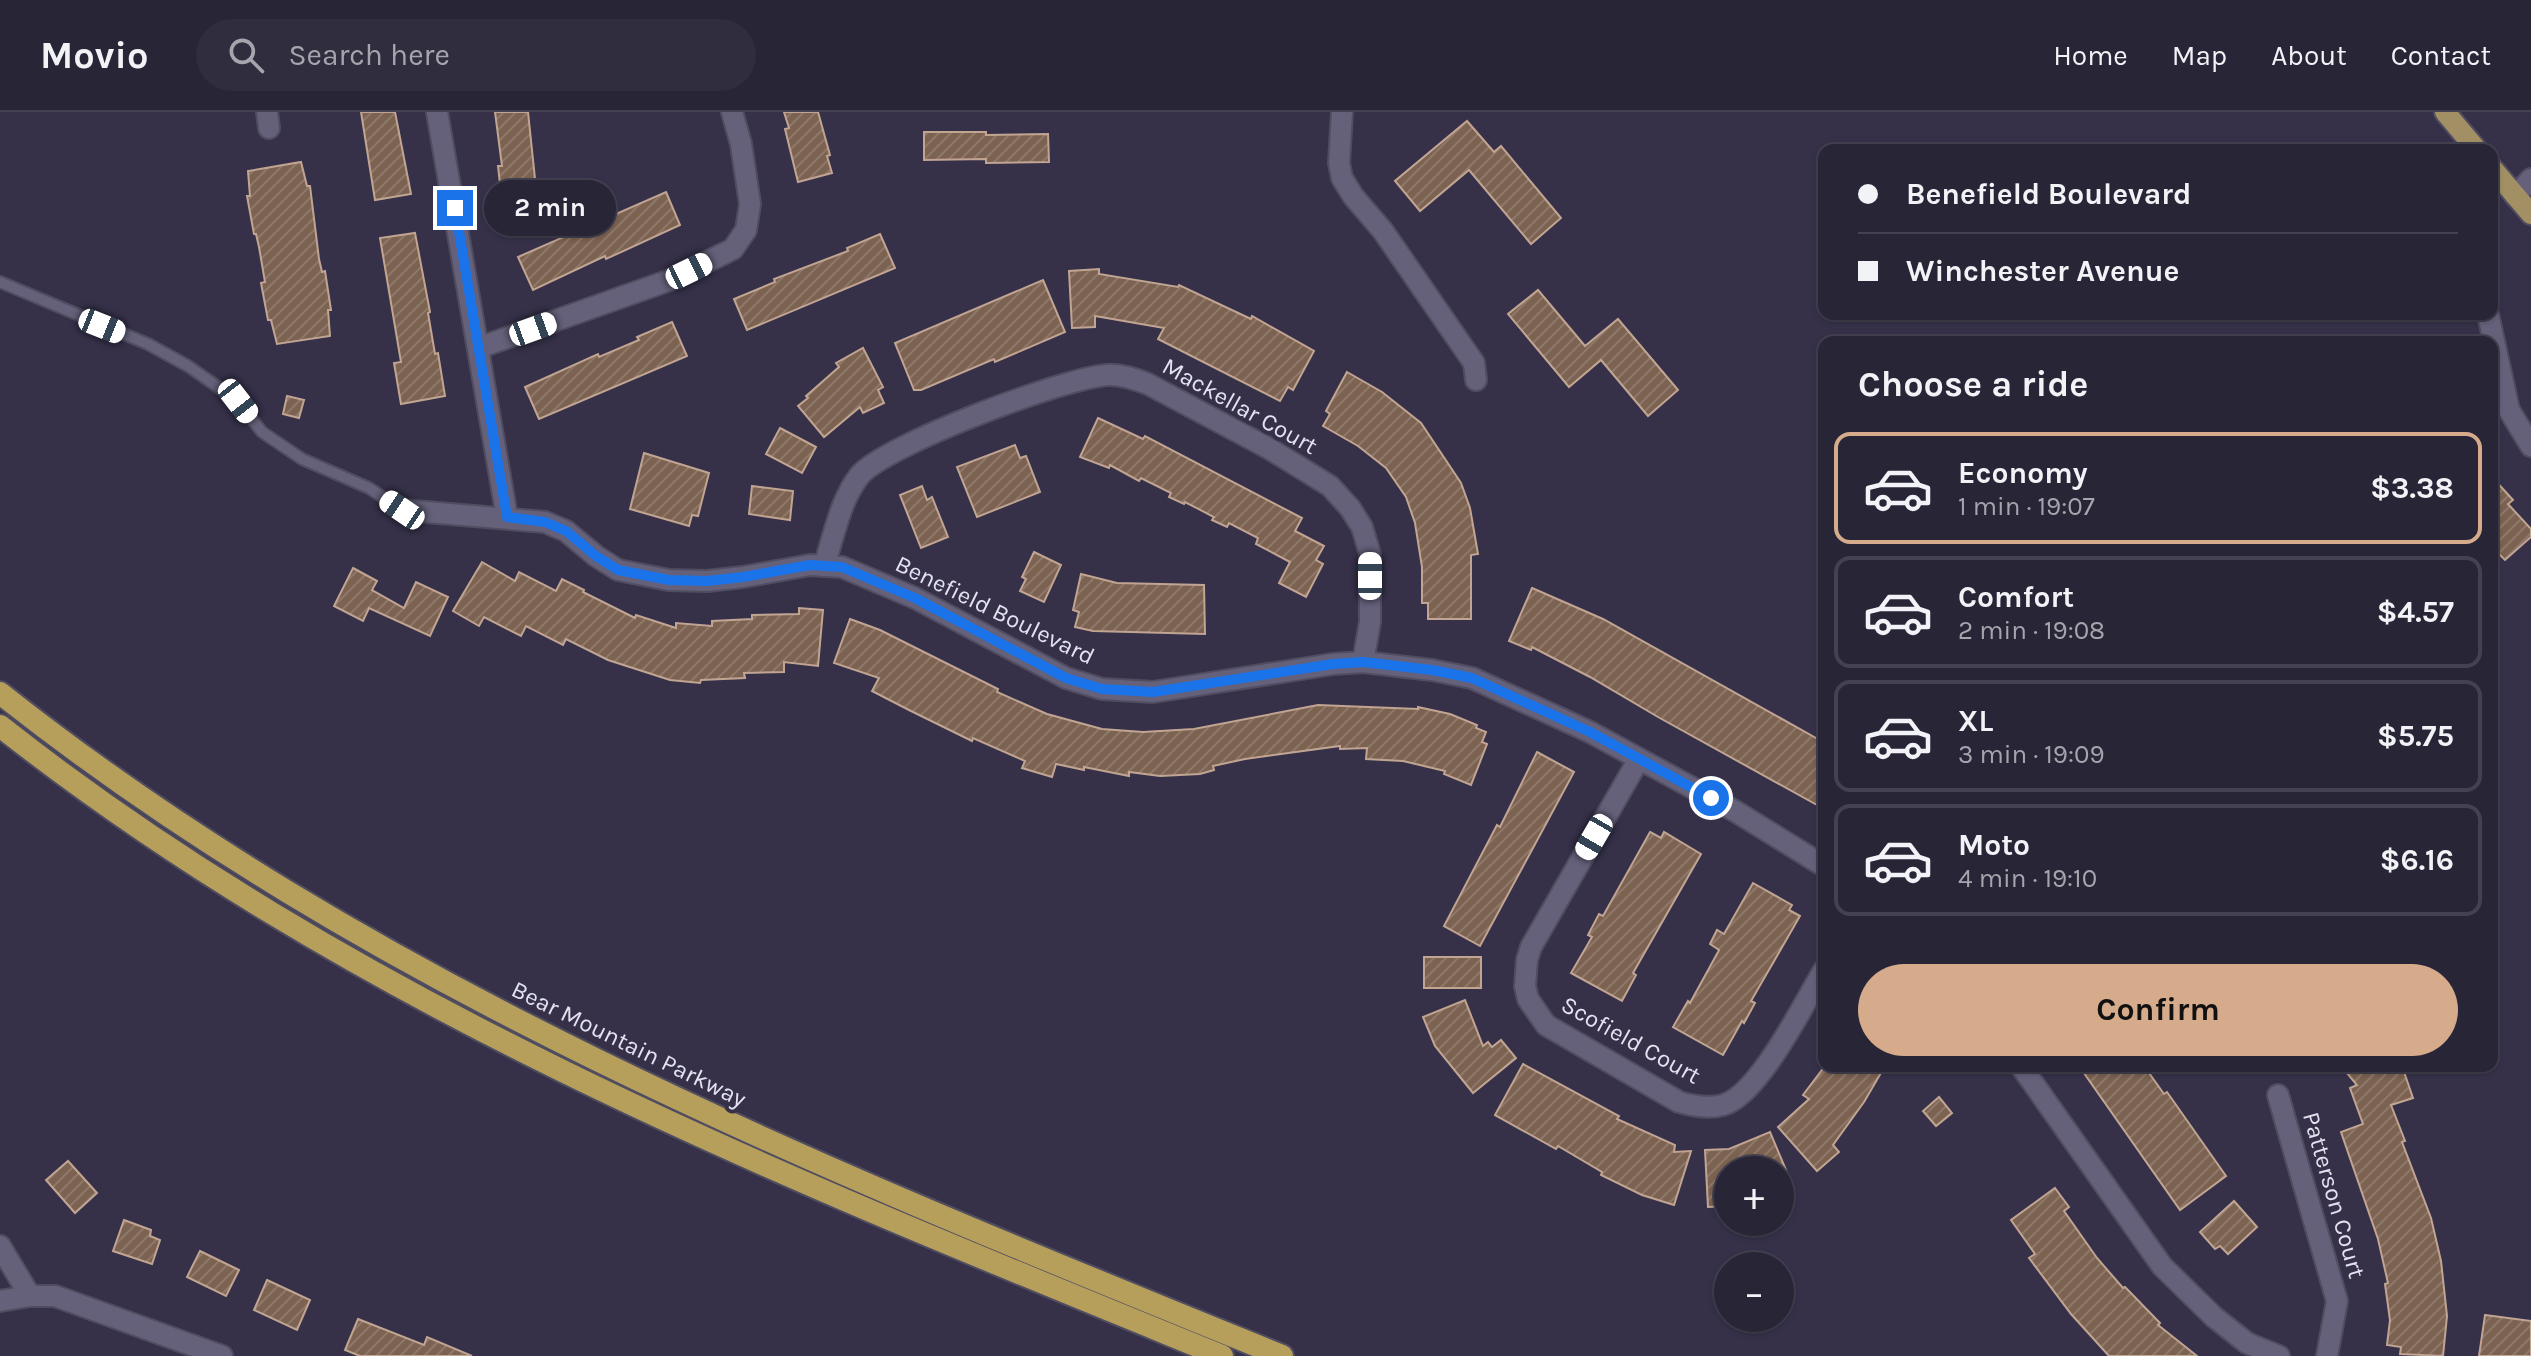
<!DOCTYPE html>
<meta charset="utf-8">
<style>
:root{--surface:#282537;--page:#302d3f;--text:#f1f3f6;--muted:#a5a5ad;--line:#444252;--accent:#d6ab8b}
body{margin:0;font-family:Karla,sans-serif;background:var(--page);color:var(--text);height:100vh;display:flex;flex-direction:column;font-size:30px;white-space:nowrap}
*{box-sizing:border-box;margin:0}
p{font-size:26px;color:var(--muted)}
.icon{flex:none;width:44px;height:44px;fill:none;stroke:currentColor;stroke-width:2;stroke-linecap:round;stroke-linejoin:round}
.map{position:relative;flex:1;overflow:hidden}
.details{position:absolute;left:1818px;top:224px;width:680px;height:736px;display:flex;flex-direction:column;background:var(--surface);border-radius:16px;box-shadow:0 2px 6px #0004,0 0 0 2px var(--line)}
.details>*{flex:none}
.banner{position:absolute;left:1818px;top:32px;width:680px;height:176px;border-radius:16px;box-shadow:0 2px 6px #0004,0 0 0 2px var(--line);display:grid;align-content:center;height:176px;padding:0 40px;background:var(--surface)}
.tools{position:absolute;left:1714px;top:1044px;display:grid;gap:16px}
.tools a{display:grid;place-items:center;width:80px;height:80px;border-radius:50%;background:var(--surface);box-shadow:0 2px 6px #0004,0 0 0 2px var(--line);font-size:40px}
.end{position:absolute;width:36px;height:36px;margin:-18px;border:10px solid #1a73e8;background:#fff;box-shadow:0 0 0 4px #fff}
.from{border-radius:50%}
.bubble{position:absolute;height:56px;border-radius:28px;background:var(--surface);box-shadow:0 2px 6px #0004,0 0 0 2px var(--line);font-size:26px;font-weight:700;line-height:56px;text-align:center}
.car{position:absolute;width:24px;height:48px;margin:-24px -12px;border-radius:10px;box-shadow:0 0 6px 2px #0007;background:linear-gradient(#fff 24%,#345 0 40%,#fff 0 76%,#345 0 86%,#fff 0)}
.banner b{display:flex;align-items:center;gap:28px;height:76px;font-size:30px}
.banner b+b{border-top:2px solid var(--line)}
.banner i{width:20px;height:20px;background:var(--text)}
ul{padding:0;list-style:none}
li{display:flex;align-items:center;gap:24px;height:112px;margin:0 16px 12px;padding:0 24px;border:4px solid var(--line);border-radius:16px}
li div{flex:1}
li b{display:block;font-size:30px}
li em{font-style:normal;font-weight:700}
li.on{border-color:var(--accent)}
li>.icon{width:72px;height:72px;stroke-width:1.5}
h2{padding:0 40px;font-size:36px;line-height:96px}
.cta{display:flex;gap:16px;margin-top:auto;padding:16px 40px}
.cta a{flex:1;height:92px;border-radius:48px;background:var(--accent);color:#111;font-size:32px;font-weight:700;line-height:92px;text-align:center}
header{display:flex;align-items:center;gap:48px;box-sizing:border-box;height:112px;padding:0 40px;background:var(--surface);border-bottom:2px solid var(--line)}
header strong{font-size:38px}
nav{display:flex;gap:44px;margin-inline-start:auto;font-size:28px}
.search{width:560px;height:72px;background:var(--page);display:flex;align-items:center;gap:20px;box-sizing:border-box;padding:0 28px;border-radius:44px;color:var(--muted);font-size:30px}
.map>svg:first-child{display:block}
</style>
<header>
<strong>Movio</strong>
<div class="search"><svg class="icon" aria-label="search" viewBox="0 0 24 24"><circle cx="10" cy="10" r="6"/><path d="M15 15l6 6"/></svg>Search here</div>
<nav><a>Home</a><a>Map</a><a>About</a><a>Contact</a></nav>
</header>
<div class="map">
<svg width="2531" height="1244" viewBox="0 0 2531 1244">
<defs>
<pattern id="building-hatch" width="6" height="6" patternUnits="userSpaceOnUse" patternTransform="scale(2)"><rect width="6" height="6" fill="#7b6251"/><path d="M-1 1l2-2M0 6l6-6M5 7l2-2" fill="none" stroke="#8e786a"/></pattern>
</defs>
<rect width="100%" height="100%" fill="#363149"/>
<!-- building -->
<g fill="url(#building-hatch)" stroke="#c1a592" stroke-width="2">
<polygon points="361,0 395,0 411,82 375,88"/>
<polygon points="495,0 528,0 537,86 502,90 498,54 502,54"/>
<polygon points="784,0 818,0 830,43 827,44 832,61 798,70 785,17 789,16"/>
<polygon points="1467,9 1494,40 1501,34 1561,106 1531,132 1469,58 1420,99 1395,69"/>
<polygon points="924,20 986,20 986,23 1048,22 1049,50 986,51 986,47 924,48"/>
<polygon points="301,50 307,74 310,74 319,147 322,160 325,159 331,198 328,198 330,224 277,232 271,208 268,208 261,171 265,170 259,135 256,122 254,122 247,84 250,84 248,59"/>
<polygon points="666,80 680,113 606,147 605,144 533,178 518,145"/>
<polygon points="415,121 430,200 428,201 435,242 438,241 445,284 401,292 394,251 401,250 380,126"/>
<polygon points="880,122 895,156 747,218 734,187 775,170 774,167 848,139 847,136"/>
<polygon points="1099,157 1099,162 1178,175 1179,173 1251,207 1252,204 1314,239 1293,278 1288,275 1280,289 1158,227 1164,216 1095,204 1095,215 1072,216 1069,159"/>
<polygon points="1043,168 1065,220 995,250 994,247 921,278 914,278 895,231"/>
<polygon points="1538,178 1585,234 1618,207 1678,278 1648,304 1601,248 1569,275 1508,202"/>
<polygon points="672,210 687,244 539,307 525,275 598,242 599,245 639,228 637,225"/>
<polygon points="863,236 883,275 878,278 884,291 863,301 860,295 824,325 798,294 808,286 806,284 839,255 836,251"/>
<polygon points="1347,260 1382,280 1421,311 1461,371 1470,396 1478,442 1471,443 1471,507 1428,507 1428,491 1422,491 1422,455 1415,411 1406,385 1386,356 1358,334 1323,314 1330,302 1326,299"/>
<polygon points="287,284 304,288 299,306 283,302"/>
<polygon points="1098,306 1143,327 1145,324 1302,406 1295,419 1324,434 1316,448 1323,452 1306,485 1279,471 1290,450 1256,432 1258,426 1229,411 1227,415 1212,408 1214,405 1185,390 1184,392 1169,385 1171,381 1141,366 1139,369 1110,353 1109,356 1080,345"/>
<polygon points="780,316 816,335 802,361 766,342"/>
<polygon points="1015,333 1020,346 1026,344 1040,380 977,405 957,355"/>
<polygon points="644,341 709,361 698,404 692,403 689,414 630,397"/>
<polygon points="2492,365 2513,388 2508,392 2531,417 2531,425 2505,448 2492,435"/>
<polygon points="752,374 793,379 790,408 749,402"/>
<polygon points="922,374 927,388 932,385 948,425 921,436 900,383"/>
<polygon points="1034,440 1061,453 1044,490 1020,479 1026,467 1022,465"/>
<polygon points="482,450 515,469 519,460 556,479 562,467 584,478 583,480 635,506 636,503 676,516 676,511 712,514 712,509 752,507 752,503 799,502 799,496 823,498 818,554 784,550 784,560 744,561 745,566 701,568 700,571 670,568 608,548 566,527 563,533 526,514 521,524 484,505 479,514 453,499"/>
<polygon points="353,456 377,469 372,478 404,496 416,470 448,485 430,524 369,496 363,509 334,494"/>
<polygon points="1081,462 1117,471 1204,473 1205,522 1093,519 1075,515 1079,500 1073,498"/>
<polygon points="1532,476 1603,507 1816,626 1824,632 1824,680 1817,693 1658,605 1590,565 1532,535 1531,538 1509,529"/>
<polygon points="850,507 880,518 998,577 997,580 1047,602 1102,617 1143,620 1194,617 1318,593 1418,597 1418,595 1450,602 1477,613 1476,616 1486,620 1482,630 1487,632 1471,673 1444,662 1445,659 1403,649 1366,647 1367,636 1340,637 1340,634 1245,647 1213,654 1214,658 1200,662 1160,664 1129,660 1129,664 1084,655 1084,658 1056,652 1052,665 1022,656 1025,649 973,626 972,629 909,598 872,579 879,566 834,551"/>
<polygon points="1537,640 1574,660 1480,834 1444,814 1497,713 1500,715"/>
<polygon points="1650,720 1661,726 1664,720 1701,742 1633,861 1636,863 1622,889 1571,861 1592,825 1588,823 1599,802 1603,804"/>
<polygon points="1753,771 1792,793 1789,798 1800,804 1751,889 1755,891 1744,911 1742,909 1723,943 1673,915 1688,889 1690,891 1718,840 1719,838 1710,832 1717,818 1724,822"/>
<rect x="1424" y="845" width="57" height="31"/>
<polygon points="1465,888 1483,934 1488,930 1492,935 1501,928 1516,946 1473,981 1435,934 1423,905"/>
<polygon points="1523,952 1619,1004 1617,1007 1675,1033 1674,1040 1691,1039 1674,1093 1642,1083 1601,1063 1602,1060 1558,1034 1556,1037 1495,1003"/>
<polygon points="1825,954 1885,954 1864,990 1833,1033 1839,1040 1817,1059 1778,1015 1809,987 1803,983"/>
<polygon points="2079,954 2144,954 2164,982 2167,980 2226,1064 2180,1098"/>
<polygon points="2341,954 2402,954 2413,986 2391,993 2405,1029 2402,1030 2431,1106 2441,1149 2447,1204 2443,1244 2400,1242 2401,1235 2387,1233 2390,1208 2385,1172 2388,1171 2378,1127 2341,1020 2363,1012 2350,976 2357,973"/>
<polygon points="1939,985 1952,1001 1936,1014 1923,999"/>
<polygon points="1770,1020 1786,1058 1728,1058 1728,1094 1708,1095 1705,1038 1729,1037"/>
<polygon points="68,1049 97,1081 75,1101 46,1068"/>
<polygon points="2055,1076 2069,1095 2064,1099 2097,1146 2123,1176 2125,1175 2160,1211 2158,1213 2197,1244 2109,1244 2071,1202 2029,1146 2035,1142 2011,1108"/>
<polygon points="2234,1089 2257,1115 2228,1142 2220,1134 2215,1137 2200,1120"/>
<polygon points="124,1108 151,1118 150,1124 160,1128 152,1152 113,1139"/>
<polygon points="200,1139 239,1158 226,1184 187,1165"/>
<polygon points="267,1168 310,1188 297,1218 254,1198"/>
<polygon points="2485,1203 2531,1209 2531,1244 2479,1244"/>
<polygon points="358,1207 424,1233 427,1225 472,1244 360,1244 345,1238"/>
</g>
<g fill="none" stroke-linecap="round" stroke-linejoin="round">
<defs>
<polyline id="service" points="0,170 148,232 188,254 238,289 262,320 302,347 369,376 402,398"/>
<g id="minor">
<polyline points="267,0 269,16"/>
<polyline points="437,0 507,405"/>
<polyline points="1342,0 1339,51 1342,66 1353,84 1383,119 1474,251 1476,268"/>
<polyline points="2515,84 2531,67"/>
<polyline points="2488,202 2509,298 2531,334"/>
<polyline points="478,236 670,168 733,137 746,118 750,92 741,32 732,0"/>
<polyline points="402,398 545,410 566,419 596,444 618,458 669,468 707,469 743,465 810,453 842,455 915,486 1066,566 1102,577 1153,580 1333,552 1363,550 1432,558 1472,566 1590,620 1735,699 1824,754"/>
<path d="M 824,454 C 834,424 840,388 860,363 C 887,332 1064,266 1107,263 C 1121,262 1135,267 1148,272 L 1270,337 L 1330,374 L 1350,396 L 1362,415 L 1370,442 L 1370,510 L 1363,550"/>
<path d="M 1639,647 L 1531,835 L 1527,848 L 1525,874 L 1528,887 L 1546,913 L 1679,990 C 1693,994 1709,997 1723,993 C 1759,983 1804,891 1824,858"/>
<polyline points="2021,954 2162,1154 2214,1205 2247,1231 2279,1244"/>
<polyline points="2278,983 2337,1189 2327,1244"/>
<polyline points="0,1134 30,1184"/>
<polyline points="0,1189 30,1184 55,1184 222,1244"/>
</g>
<g id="primary">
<polyline points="2445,0 2477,38"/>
<polyline points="2492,56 2531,102"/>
</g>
<g id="trunk">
<path d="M 0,581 C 380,882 837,1063 1282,1244"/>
<path d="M 0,614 C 363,900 798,1071 1222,1244"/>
</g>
</defs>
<!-- service casing -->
<use href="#service" stroke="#514d61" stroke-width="14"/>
<!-- minor casing -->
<use href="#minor" stroke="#514d61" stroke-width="24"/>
<!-- primary casing -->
<use href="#primary" stroke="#514d61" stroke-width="24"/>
<!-- trunk casing -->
<use href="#trunk" stroke="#514d61" stroke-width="26"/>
<!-- service -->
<use href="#service" stroke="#65617b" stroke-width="10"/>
<!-- minor -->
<use href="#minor" stroke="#65617b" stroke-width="20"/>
<!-- primary -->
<use href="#primary" stroke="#a28f63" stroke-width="20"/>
<!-- trunk -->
<use href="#trunk" stroke="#b69e5b" stroke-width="22"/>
</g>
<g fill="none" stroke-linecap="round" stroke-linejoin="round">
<!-- route -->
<polyline stroke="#1a73e8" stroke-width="10" points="455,96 507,405 545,410 566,419 596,444 618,458 669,468 707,469 743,465 810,453 842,455 915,486 1066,566 1102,577 1153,580 1333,552 1363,550 1432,558 1472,566 1590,620 1711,686"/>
</g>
<g text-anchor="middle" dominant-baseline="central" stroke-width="8" stroke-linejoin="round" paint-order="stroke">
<!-- street labels -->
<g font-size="24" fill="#e4e2f1" stroke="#363149">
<text transform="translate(1240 294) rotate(29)">Mackellar Court</text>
<text transform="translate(995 498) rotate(26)">Benefield Boulevard</text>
<text transform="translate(1631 928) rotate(29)">Scofield Court</text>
<text transform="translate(629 932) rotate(26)">Bear Mountain Parkway</text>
<text transform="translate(2334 1083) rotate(74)">Patterson Court</text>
</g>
</g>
</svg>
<div class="tools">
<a>+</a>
<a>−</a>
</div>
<i class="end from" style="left:1711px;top:686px"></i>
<i class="end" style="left:455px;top:96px"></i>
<div class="bubble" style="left:484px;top:68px;width:132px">2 min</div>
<i class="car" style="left:689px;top:159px;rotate:64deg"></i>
<i class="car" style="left:102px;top:214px;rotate:112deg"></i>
<i class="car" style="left:533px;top:217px;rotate:70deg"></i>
<i class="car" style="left:238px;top:289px;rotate:142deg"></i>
<i class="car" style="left:402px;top:398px;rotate:304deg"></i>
<i class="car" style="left:1370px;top:464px;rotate:0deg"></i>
<i class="car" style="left:1594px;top:725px;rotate:210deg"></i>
<div class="banner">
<b><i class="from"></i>Benefield Boulevard</b>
<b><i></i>Winchester Avenue</b>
</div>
<section class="details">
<h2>Choose a ride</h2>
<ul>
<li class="on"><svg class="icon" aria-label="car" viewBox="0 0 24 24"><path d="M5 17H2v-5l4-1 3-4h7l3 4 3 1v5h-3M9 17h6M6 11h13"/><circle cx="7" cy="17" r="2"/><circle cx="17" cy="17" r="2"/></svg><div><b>Economy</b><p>1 min · 19:07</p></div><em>$3.38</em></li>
<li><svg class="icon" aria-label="car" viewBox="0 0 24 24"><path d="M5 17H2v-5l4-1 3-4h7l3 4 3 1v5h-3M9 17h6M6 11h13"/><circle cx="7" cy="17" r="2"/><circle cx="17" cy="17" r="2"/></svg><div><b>Comfort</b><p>2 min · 19:08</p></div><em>$4.57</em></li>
<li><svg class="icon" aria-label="car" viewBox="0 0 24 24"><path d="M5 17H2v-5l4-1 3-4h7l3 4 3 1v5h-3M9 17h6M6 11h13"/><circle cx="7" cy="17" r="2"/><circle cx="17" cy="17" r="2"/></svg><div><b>XL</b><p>3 min · 19:09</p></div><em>$5.75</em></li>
<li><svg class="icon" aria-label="car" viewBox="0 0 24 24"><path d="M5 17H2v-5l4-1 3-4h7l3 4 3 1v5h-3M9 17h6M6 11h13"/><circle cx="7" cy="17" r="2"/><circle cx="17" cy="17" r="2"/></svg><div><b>Moto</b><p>4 min · 19:10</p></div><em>$6.16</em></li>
</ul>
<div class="cta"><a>Confirm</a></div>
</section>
</div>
